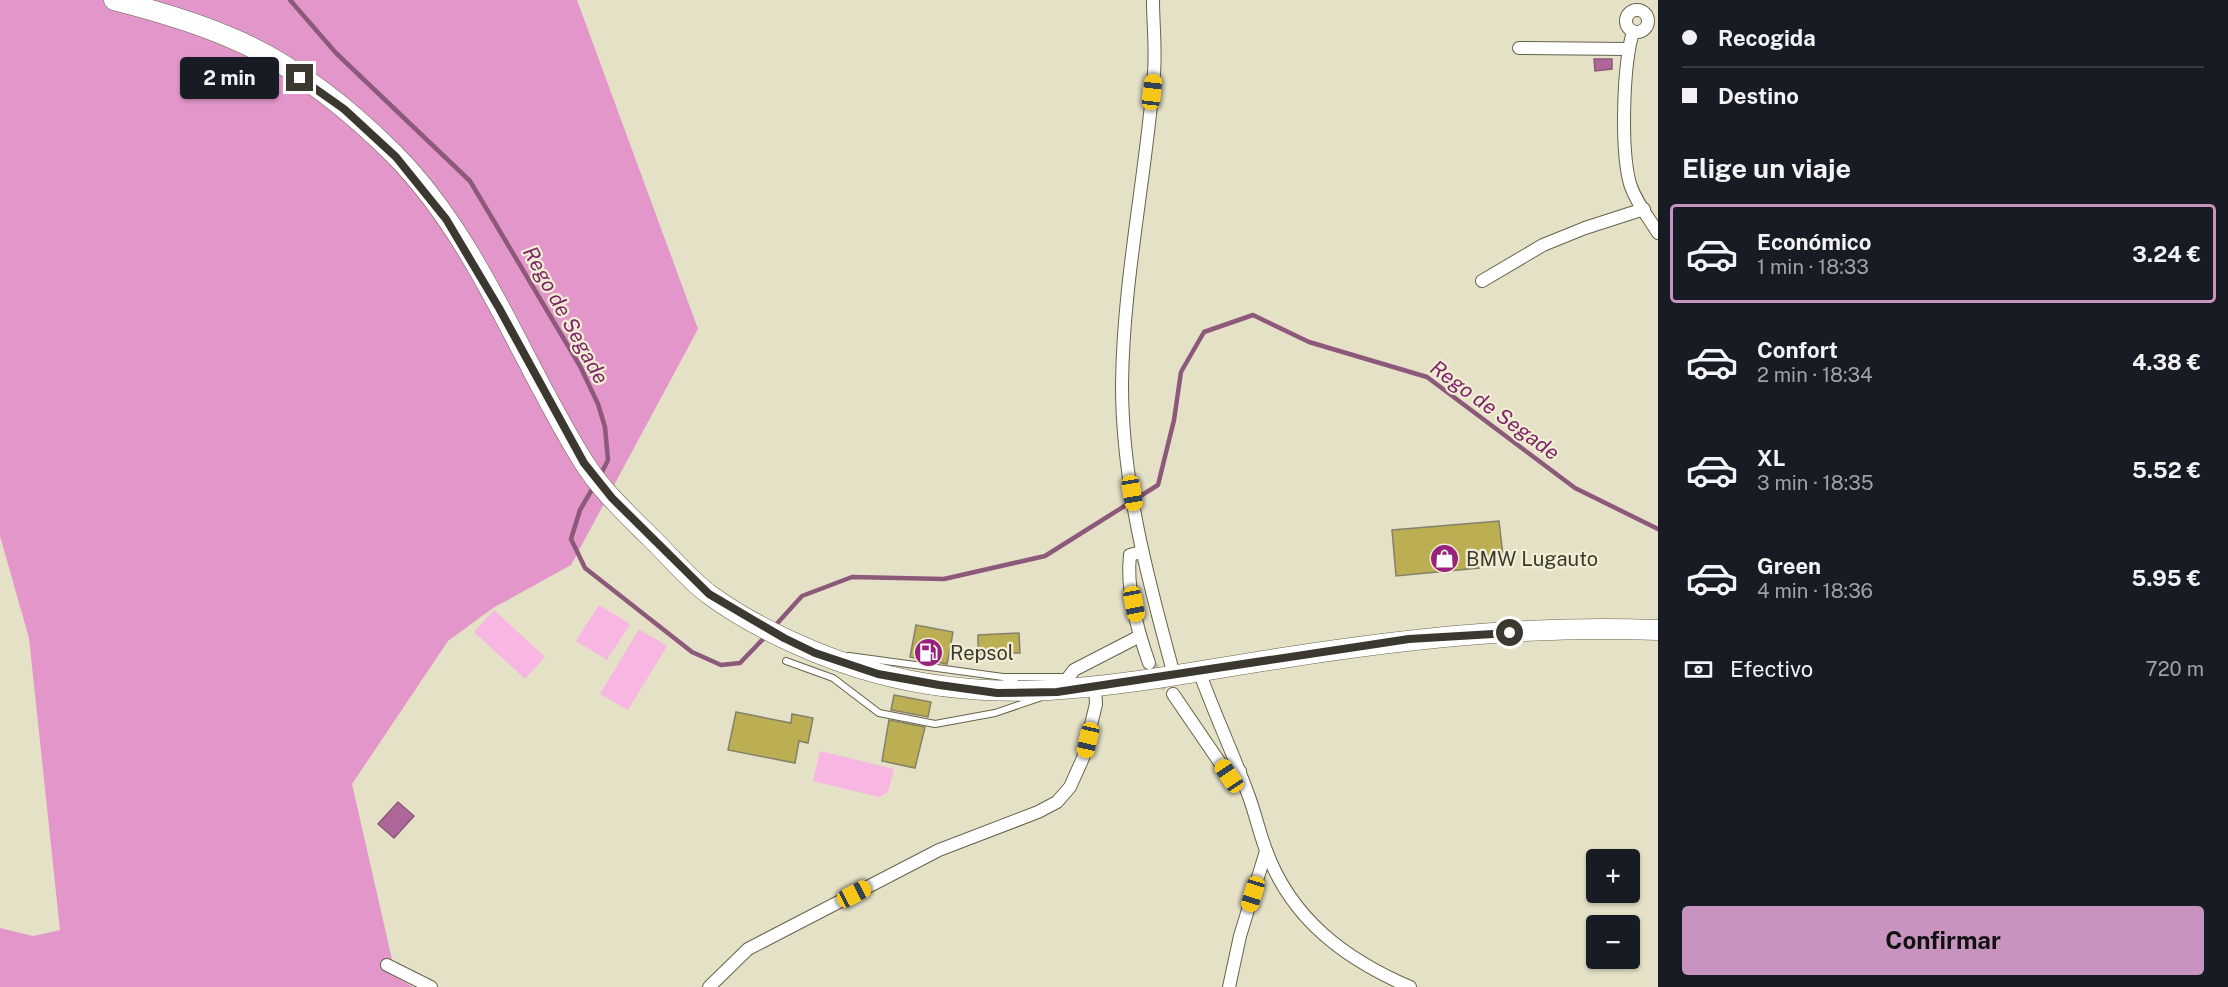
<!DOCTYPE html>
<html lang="es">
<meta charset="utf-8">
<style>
:root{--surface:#171b24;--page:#20242c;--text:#f1f3f6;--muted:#9ea1a6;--line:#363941;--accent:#c894bf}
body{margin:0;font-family:"Public Sans",sans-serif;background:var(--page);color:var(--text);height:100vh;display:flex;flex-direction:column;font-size:22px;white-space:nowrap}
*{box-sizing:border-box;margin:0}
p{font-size:20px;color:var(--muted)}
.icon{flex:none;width:33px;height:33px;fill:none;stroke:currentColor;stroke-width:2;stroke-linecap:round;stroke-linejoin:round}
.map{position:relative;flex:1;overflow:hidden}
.drawer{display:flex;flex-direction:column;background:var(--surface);width:570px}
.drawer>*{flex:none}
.banner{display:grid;align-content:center;height:132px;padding:0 24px;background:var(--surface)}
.controls{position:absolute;left:1586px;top:849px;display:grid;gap:12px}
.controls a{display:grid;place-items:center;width:54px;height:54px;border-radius:6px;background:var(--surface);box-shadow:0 2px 4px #0004;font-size:30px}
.end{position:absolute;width:27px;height:27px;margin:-14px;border:8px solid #3b392f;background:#fff;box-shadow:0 0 0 3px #fff}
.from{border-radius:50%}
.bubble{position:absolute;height:42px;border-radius:6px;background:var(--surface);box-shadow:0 2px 4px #0004;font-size:20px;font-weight:700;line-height:42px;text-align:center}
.car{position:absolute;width:18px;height:36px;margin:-18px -9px;border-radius:8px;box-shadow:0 0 4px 2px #0007;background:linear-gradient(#f5c518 24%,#345 0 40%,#f5c518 0 76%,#345 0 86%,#f5c518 0)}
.banner b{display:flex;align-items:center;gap:21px;height:57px;font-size:22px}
.banner b+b{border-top:2px solid var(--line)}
.banner i{width:15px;height:15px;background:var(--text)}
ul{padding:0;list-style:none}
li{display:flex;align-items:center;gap:18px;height:99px;margin:0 12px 9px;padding:0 12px;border:3px solid transparent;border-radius:6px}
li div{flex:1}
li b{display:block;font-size:22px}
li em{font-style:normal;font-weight:700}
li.selected{border-color:var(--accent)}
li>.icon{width:54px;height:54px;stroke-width:1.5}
h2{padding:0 24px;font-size:27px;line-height:72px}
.pay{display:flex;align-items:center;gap:15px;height:66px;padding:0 24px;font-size:22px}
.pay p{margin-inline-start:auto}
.action{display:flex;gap:12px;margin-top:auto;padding:12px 24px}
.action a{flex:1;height:69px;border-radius:6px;background:var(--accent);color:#111;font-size:24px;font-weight:700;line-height:69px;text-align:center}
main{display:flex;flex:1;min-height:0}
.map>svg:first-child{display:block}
</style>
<main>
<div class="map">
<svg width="1658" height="987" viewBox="0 0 1658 987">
<rect width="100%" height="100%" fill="#e5e1c7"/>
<!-- green -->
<g fill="#f7b7e2">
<polygon points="599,605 630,624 607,660 576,641"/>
<polygon points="494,610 545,657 525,679 474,632"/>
<polygon points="639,629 667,646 628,710 600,694"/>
<polygon points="820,751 894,769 888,792 879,797 813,781"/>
</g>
<!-- forest -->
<polygon fill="#e296ca" points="0,0 577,0 698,329 571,565 493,608 448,641 352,784 396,977 413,987 0,987 0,928 33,936 60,930 29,638 0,536"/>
<!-- water -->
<g fill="#af679a" stroke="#8c597a" stroke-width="1.5">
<polygon points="1594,59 1612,59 1612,69 1595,71"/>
<polygon points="398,802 414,816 394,838 378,824"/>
</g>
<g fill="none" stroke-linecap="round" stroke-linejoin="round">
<!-- stream -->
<g stroke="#8c597a" stroke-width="4.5">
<polyline points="290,0 336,53 470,181 580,366 598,404 605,427 608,460 600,476"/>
<polyline points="594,486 580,510 571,539 585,568 692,652 721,665 740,663 766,636"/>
<polyline points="773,628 802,596 852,577 944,579 1045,556 1158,485 1174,420 1181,372 1204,332 1253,315 1309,342 1427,377 1575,488 1658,529"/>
</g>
</g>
<!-- building -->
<g fill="#bcae53" stroke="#848169" stroke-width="1.5">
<polygon points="1499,521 1503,556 1478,559 1479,568 1396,576 1392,530"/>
<polygon points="916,625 953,632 947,664 910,657"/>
<polygon points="1019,633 1020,653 978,654 978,635"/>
<polygon points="894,695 931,702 928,717 891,710"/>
<polygon points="736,712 791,723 792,714 813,718 808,743 799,741 795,763 728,750"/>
<polygon points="889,720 925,727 915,768 882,761"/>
</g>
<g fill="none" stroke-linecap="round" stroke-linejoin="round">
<!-- minor-tunnel -->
<polyline stroke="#c3bfa9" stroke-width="12" stroke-dasharray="12 6" stroke-linecap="butt" points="1149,663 1173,694"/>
<defs>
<g id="service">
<polyline points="849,656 1003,677 1016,683"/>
<polyline points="786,661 833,678 879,713 935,724 995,713 1039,698"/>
<polyline points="1006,677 1067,677"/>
</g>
<g id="minor">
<path d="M 1153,0 C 1153,24 1156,49 1154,73 C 1146,177 1123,280 1122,385 C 1122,484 1148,580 1174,675"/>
<circle cx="1637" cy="21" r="11"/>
<path d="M 1633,32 C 1623,65 1621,145 1629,180 C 1633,198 1649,218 1658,233"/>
<polyline points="1519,48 1628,49"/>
<polyline points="1482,281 1543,245 1585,228 1644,209"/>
<path d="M 1141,552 L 1130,555 C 1126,590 1137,629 1149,663"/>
<path d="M 1199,671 C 1214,713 1233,753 1248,794 C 1255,812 1259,832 1266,850 C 1291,919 1345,959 1410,987"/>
<polyline points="1058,691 1074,670 1140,636"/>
<polyline points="1173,694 1229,776 1240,771"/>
<polyline points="387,965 431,987"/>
<polyline points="709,987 748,949 939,850 1038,812 1057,802 1070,787 1083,758 1096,704 1095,688"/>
<polyline points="1229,987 1240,936 1266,851"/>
</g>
<path id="trunk" d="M 114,0 C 153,10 192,21 229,37 C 290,62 348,108 394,154 C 479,240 520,360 583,461 C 601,490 626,513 650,537 C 670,556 688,579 710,595 C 755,628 823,659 877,673 C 1020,712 1147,678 1289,657 C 1411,638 1535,625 1658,630"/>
</defs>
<!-- service casing -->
<use href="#service" stroke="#66634c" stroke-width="8"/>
<!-- minor casing -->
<use href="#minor" stroke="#66634c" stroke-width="14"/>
<!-- trunk casing -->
<use href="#trunk" stroke="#66634c" stroke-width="21"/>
<!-- service -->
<use href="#service" stroke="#fff" stroke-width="6"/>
<!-- minor -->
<use href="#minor" stroke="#fff" stroke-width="12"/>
<!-- trunk -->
<use href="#trunk" stroke="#fff" stroke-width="20"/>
</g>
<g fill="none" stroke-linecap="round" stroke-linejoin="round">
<!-- route -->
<polyline stroke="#3b392f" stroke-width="8" points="300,78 344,109 396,157 446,219 499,308 584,463 612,498 709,594 784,638 815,653 878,674 939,685 997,693 1057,692 1409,639 1510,633"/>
</g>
<!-- icons -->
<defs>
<symbol id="shop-disc" viewBox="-11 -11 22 22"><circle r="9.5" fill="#97217c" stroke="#f2eed4"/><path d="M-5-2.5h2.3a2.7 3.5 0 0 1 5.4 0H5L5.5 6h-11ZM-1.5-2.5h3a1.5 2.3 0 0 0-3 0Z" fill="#fff"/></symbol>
<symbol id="fuel-disc" viewBox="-11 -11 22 22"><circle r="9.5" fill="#97217c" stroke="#f2eed4"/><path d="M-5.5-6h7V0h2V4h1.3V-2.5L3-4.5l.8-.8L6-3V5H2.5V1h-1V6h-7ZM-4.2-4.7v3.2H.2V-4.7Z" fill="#fff"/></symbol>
</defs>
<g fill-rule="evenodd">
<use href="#shop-disc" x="1428" y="542" width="33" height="33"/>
<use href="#fuel-disc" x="912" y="636" width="33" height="33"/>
</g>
<g text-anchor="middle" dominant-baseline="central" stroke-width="4.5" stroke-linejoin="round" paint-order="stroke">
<!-- poi labels -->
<g font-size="20" fill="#3b392f" stroke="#f2eed4" text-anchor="start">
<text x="1466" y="559">BMW Lugauto</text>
<text x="950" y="653">Repsol</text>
</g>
<!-- water labels -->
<g font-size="21" font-style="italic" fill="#7e2668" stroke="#f2eed4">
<text transform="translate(566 315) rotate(61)">Rego de Segade</text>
<text transform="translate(1495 410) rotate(36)">Rego de Segade</text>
</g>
</g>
</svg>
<div class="controls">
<a>+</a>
<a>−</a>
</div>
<i class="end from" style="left:1510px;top:633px"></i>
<i class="end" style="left:300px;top:78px"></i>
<div class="bubble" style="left:180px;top:57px;width:99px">2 min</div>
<i class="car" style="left:1152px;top:92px;rotate:7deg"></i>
<i class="car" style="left:1132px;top:493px;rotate:171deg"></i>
<i class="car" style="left:1134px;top:604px;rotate:169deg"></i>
<i class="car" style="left:1088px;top:740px;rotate:193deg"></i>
<i class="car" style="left:1229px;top:776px;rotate:326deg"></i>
<i class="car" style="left:854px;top:894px;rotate:62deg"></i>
<i class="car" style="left:1253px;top:894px;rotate:197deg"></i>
</div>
<section class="drawer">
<div class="banner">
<b><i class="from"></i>Recogida</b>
<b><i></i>Destino</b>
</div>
<h2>Elige un viaje</h2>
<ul>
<li class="selected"><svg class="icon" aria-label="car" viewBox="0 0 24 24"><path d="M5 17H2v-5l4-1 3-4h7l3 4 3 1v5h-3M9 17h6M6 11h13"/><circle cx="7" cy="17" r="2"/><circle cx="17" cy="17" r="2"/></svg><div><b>Económico</b><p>1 min · 18:33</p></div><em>3.24 €</em></li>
<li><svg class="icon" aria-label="car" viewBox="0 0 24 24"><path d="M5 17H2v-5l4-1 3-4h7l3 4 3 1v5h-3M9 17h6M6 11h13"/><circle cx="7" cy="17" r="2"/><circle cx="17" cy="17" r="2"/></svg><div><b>Confort</b><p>2 min · 18:34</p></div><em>4.38 €</em></li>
<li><svg class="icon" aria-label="car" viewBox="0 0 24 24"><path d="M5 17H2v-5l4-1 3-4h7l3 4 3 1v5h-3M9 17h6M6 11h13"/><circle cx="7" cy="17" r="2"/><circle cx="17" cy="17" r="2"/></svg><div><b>XL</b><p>3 min · 18:35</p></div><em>5.52 €</em></li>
<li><svg class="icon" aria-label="car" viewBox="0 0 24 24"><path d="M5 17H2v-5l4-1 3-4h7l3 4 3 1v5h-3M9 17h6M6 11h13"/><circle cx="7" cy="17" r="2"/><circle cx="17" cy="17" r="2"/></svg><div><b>Green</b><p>4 min · 18:36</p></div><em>5.95 €</em></li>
</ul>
<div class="pay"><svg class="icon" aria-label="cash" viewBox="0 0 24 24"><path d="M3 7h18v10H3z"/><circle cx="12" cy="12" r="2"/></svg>Efectivo<p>720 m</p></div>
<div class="action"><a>Confirmar</a></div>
</section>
</main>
